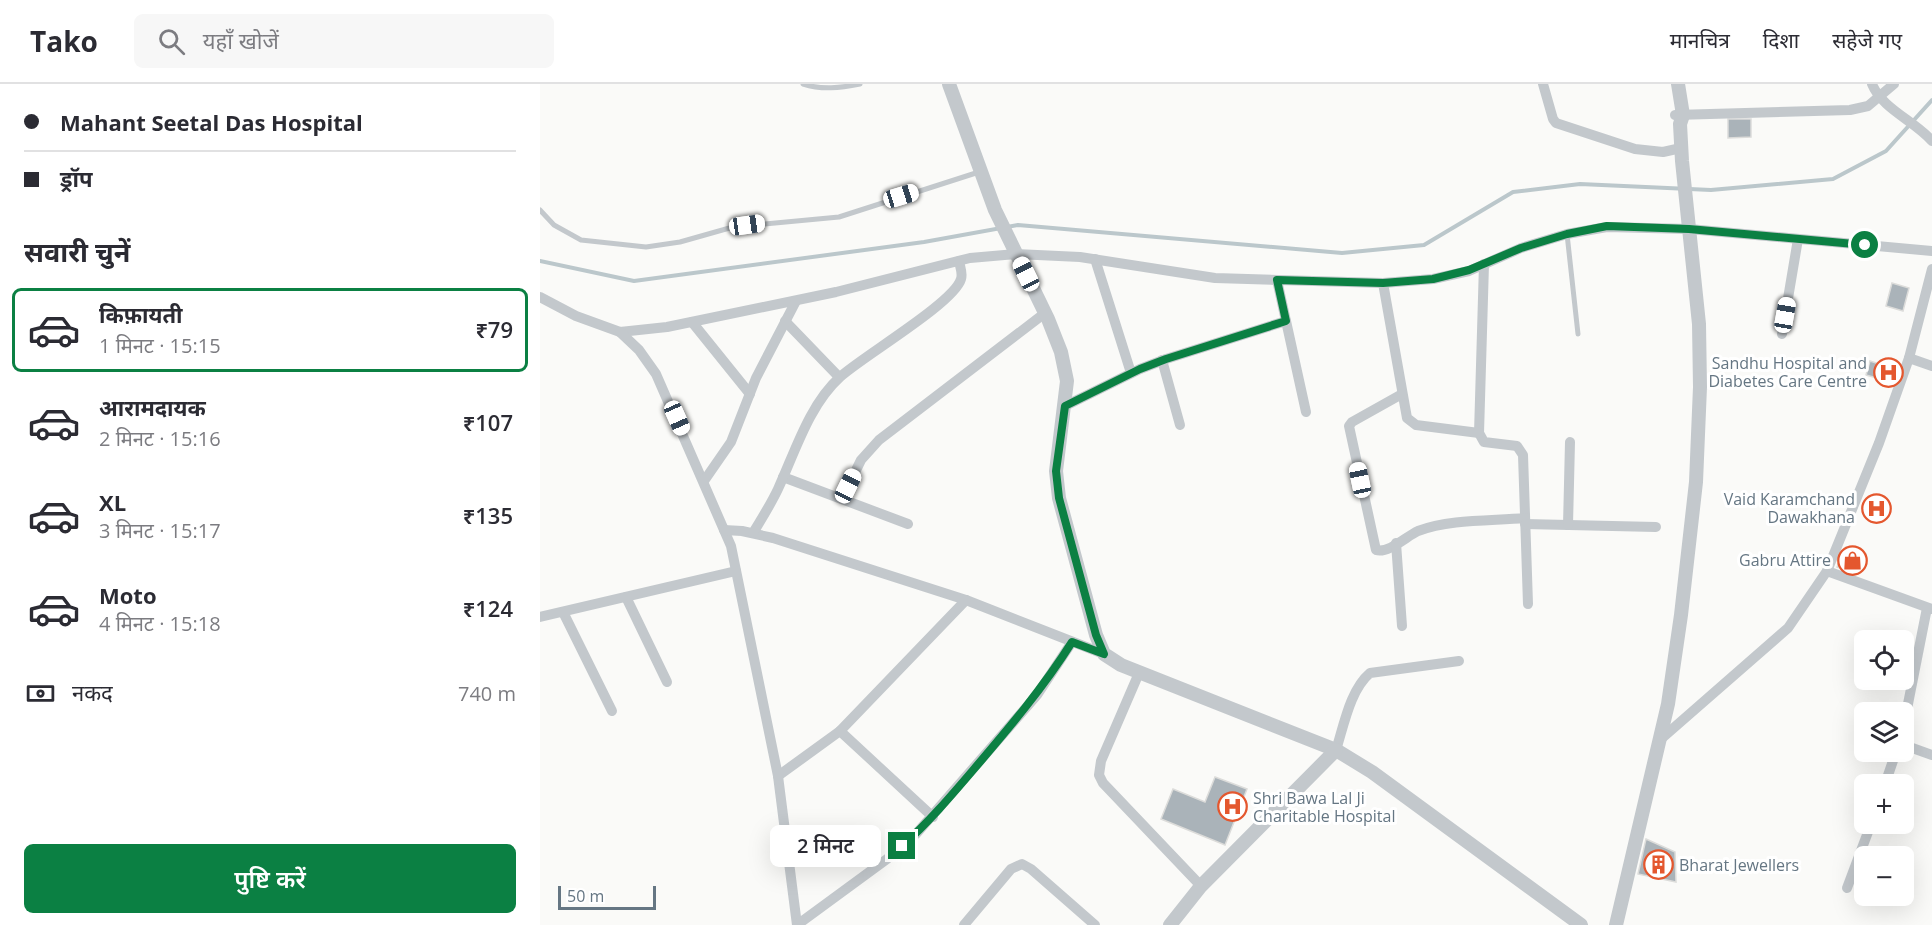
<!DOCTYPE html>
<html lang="hi">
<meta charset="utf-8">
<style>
:root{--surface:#fff;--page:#f7f7f7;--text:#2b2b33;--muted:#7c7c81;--line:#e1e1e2;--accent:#0b8043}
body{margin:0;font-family:"Open Sans","Noto Sans Devanagari",sans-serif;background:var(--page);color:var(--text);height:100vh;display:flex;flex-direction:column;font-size:22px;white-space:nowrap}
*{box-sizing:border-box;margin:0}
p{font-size:20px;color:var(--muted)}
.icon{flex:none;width:33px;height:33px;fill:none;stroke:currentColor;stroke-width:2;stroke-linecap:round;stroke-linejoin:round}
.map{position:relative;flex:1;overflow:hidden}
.details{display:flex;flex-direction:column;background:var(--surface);width:540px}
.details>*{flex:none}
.guide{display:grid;align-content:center;height:132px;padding:0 24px;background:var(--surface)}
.controls{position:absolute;left:1314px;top:546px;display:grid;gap:12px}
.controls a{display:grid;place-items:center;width:60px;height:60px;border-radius:9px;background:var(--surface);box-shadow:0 6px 24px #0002;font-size:30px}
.scale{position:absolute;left:18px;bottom:15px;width:98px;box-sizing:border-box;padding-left:6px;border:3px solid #657683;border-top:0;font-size:16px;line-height:21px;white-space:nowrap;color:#657683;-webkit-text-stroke:4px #fff;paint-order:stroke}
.end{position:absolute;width:27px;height:27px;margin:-14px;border:8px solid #0b8043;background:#fff;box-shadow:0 0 0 3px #fff}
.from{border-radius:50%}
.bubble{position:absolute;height:42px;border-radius:9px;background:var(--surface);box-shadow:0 6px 24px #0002;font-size:20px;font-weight:600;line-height:42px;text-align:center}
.car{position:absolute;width:18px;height:36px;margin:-18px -9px;border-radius:8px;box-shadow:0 0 4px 2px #0007;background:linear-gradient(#fff 24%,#345 0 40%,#fff 0 76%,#345 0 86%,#fff 0)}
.guide b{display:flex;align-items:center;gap:21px;height:57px;font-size:22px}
.guide b+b{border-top:2px solid var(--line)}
.guide i{width:15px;height:15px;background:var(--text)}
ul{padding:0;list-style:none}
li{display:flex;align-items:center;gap:18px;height:84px;margin:0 12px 9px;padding:0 12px;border:3px solid transparent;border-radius:9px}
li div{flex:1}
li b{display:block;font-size:22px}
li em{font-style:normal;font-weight:600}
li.active{border-color:var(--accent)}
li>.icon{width:54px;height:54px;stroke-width:1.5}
h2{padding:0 24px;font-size:27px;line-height:72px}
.pay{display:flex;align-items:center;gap:15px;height:66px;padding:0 24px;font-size:22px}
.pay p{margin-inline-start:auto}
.button{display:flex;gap:12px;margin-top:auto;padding:12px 24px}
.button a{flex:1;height:69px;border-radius:9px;background:var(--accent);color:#fff;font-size:24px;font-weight:600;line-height:69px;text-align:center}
header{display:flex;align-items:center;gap:36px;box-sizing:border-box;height:84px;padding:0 30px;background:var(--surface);border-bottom:2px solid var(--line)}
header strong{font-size:28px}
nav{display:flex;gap:33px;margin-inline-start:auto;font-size:21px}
.search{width:420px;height:54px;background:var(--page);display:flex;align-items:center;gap:15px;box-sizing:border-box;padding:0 21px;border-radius:9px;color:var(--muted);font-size:22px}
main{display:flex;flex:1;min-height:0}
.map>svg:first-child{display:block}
</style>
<header>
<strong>Tako</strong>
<div class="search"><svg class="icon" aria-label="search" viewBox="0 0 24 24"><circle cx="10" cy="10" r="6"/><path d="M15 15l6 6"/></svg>यहाँ खोजें</div>
<nav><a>मानचित्र</a><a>दिशा</a><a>सहेजे गए</a></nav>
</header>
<main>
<section class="details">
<div class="guide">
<b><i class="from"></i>Mahant Seetal Das Hospital</b>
<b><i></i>ड्रॉप</b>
</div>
<h2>सवारी चुनें</h2>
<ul>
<li class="active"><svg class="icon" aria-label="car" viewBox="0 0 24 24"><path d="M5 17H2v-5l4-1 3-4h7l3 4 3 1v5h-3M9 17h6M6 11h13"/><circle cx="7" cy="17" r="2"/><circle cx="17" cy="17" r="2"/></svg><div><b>किफ़ायती</b><p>1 मिनट · 15:15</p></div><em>₹79</em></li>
<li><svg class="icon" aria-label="car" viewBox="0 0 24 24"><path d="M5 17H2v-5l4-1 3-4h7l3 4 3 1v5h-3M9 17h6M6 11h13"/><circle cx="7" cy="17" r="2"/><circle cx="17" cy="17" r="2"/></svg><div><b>आरामदायक</b><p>2 मिनट · 15:16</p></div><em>₹107</em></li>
<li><svg class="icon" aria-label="car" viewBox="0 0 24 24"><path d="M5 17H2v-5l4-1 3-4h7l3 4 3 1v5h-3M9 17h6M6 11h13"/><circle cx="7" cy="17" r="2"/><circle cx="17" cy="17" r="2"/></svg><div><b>XL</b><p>3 मिनट · 15:17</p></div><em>₹135</em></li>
<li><svg class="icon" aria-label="car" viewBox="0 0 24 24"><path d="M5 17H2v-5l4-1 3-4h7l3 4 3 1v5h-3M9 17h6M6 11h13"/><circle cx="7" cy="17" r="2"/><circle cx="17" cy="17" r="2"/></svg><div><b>Moto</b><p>4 मिनट · 15:18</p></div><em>₹124</em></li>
</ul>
<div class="pay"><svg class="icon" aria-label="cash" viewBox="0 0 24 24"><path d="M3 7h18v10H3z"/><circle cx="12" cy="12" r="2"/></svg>नकद<p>740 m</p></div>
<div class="button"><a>पुष्टि करें</a></div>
</section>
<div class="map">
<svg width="1392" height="841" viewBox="0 0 1392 841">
<rect width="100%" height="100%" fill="#fafaf8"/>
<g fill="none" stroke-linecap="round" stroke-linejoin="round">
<!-- stream -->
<polyline stroke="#bbc7cb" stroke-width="4" points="0,177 94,197 384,158 478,141 802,169 884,161 973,108 1040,100 1171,106 1293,95 1346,67 1392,16"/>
</g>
<!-- building -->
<g fill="#aab3b9" stroke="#dcdcda" stroke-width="1.5">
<polygon points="1188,35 1211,35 1211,53 1188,54"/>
<polygon points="1352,199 1369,204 1363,227 1346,222"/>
<polygon points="1330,277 1355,285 1351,298 1326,291"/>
<polygon points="1333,413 1344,418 1338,432 1327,427"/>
<polygon points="1306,463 1326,470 1318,489 1297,483"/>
<polygon points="675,693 707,705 685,761 621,735 633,705 665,718"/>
<polygon points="1106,755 1135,768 1136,798 1098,790"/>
</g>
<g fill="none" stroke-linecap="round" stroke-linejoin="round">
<!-- service -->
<g stroke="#c3c8cc" stroke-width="5">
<path d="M 263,0 C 282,6 300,4 320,0"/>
<polyline points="0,126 14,141 41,156 106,163 140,158 193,143 299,133 439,88"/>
<polyline points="1027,150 1038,250"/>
</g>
<!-- minor -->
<g stroke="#c3c8cc" stroke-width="10">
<polyline points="1003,0 1013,35 1016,39 1095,65 1123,68 1141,64"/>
<path d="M 1332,0 C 1342,25 1375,37 1392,57"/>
<polyline points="1135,31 1310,26 1328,22 1354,0"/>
<polyline points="555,175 591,289"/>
<polyline points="944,180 939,349 944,358 977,362 983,371 988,520"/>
<polyline points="737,196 766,328"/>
<polyline points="843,199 867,334 876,341 939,349"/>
<polyline points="0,213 36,232 80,248 127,243 296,208 430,174 476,170 540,173 675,194 843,199 893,195 929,187 981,164 1027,150 1067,143 1149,145 1392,167"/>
<polyline points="245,237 299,293"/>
<polyline points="152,238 210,310"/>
<polyline points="80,248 99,266 116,290 191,462 238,692 257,841"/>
<polyline points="1242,250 1258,155"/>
<polyline points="1369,274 1392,282"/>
<polyline points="622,276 640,341"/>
<path d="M 862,310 L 812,338 L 809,342 L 836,466 C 848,470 867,452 878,447 C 910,435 951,437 985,434"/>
<polyline points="525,322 600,285 626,275 746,237"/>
<polyline points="243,393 368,440"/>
<polyline points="164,397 191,358 216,294 256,217"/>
<polyline points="302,415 321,376 339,356 505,229"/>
<polyline points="985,440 1116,443"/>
<polyline points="1028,441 1030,358"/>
<polyline points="184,446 202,447 233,454 426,516 564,570"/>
<path d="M 213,449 C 222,434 231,420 238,405 C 255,368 269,321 300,293 C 323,272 414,219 421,195 C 423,189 420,183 419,177"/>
<polyline points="856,459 862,542"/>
<polyline points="1287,487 1392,525"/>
<polyline points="86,513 127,598"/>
<polyline points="23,528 72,627"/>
<polyline points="0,533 196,487"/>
<polyline points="599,589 561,677 559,691 563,699 661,802"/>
<polyline points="1364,640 1387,524"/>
<polyline points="300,647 393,733"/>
<polyline points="1121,655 1248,544 1287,487 1339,359 1369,274 1392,185"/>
<polyline points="1364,661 1392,671"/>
<path d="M 796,666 C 804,641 810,606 830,589 L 919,577"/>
<polyline points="238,692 300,647 426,516"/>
<polyline points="1345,700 1356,668"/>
<polyline points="1307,804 1331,740"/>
<polyline points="257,841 347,775 376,750 497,611 532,558"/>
<polyline points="424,841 471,785 482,780 491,785 555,841"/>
</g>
<!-- tertiary -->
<g stroke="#c3c8cc" stroke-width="14">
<polyline points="409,0 455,126 508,235 521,268 527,297 516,387 519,414 556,551 564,570 581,581 796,666 832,688 1041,841"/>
<polyline points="630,841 661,802 796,666"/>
<polyline points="1076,841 1128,620 1141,531 1156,398 1160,303 1159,240 1142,77 1140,40 1143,31 1138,0"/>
</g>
</g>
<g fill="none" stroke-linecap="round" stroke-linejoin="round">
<!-- route -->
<path stroke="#0b8043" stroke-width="8" d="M 362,762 C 388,739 411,712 434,685 C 469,644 503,604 532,558 L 564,570 L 556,551 L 519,414 L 516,387 L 525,322 L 600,285 L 626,275 L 746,237 L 737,196 L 843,199 L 893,195 L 929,186 L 981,164 L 1027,150 L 1067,142 L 1149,145 L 1325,161"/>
</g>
<!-- icons -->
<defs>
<symbol id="hospital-ring" viewBox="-11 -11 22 22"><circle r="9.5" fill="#fff" stroke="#e4572e" stroke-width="1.5"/><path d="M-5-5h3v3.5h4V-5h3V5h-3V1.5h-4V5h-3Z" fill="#e4572e"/></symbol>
<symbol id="shop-ring" viewBox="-11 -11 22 22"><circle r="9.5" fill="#fff" stroke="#e4572e" stroke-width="1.5"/><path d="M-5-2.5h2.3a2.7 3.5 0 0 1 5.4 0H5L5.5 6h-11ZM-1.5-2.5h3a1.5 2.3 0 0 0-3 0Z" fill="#e4572e"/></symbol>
<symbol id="building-ring" viewBox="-11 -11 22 22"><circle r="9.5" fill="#fff" stroke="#e4572e" stroke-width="1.5"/><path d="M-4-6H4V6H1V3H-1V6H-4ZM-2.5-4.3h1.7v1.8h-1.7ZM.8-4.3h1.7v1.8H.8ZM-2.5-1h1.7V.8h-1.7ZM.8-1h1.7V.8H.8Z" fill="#e4572e"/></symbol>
</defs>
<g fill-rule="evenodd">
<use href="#hospital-ring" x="1332" y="272" width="33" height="33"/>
<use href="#hospital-ring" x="1320" y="408" width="33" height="33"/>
<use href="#shop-ring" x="1296" y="460" width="33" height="33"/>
<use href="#hospital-ring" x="676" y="706" width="33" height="33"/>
<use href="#building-ring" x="1102" y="764" width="33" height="33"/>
</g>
<g text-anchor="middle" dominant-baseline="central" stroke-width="6" stroke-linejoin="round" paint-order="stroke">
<!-- poi labels -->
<g font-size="16" fill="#657683" stroke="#fff" text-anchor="end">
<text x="1327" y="279">Sandhu Hospital and<tspan x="1327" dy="18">Diabetes Care Centre</tspan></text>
<text x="1315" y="415">Vaid Karamchand<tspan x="1315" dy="18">Dawakhana</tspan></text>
<text x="1291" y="476">Gabru Attire</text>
<text x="713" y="714" text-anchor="start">Shri Bawa Lal Ji<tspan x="713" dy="18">Charitable Hospital</tspan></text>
<text x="1139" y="781" text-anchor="start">Bharat Jewellers</text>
</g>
</g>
</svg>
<div class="controls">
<a><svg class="icon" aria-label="locate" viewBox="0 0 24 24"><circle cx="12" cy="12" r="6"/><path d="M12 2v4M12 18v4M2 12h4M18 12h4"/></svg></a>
<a><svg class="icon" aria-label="layers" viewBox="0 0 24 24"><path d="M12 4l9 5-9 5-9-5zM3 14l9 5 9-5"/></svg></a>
<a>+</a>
<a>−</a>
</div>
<div class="scale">50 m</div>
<i class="end from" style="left:1325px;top:161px"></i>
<i class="end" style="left:362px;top:762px"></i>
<div class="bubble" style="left:230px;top:741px;width:111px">2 मिनट</div>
<i class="car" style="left:361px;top:112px;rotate:73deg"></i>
<i class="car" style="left:207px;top:141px;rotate:82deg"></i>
<i class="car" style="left:486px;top:190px;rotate:334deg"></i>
<i class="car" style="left:1245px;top:231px;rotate:10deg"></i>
<i class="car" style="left:137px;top:334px;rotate:156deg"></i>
<i class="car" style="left:820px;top:396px;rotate:348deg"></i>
<i class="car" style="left:308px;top:402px;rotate:26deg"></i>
</div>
</main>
